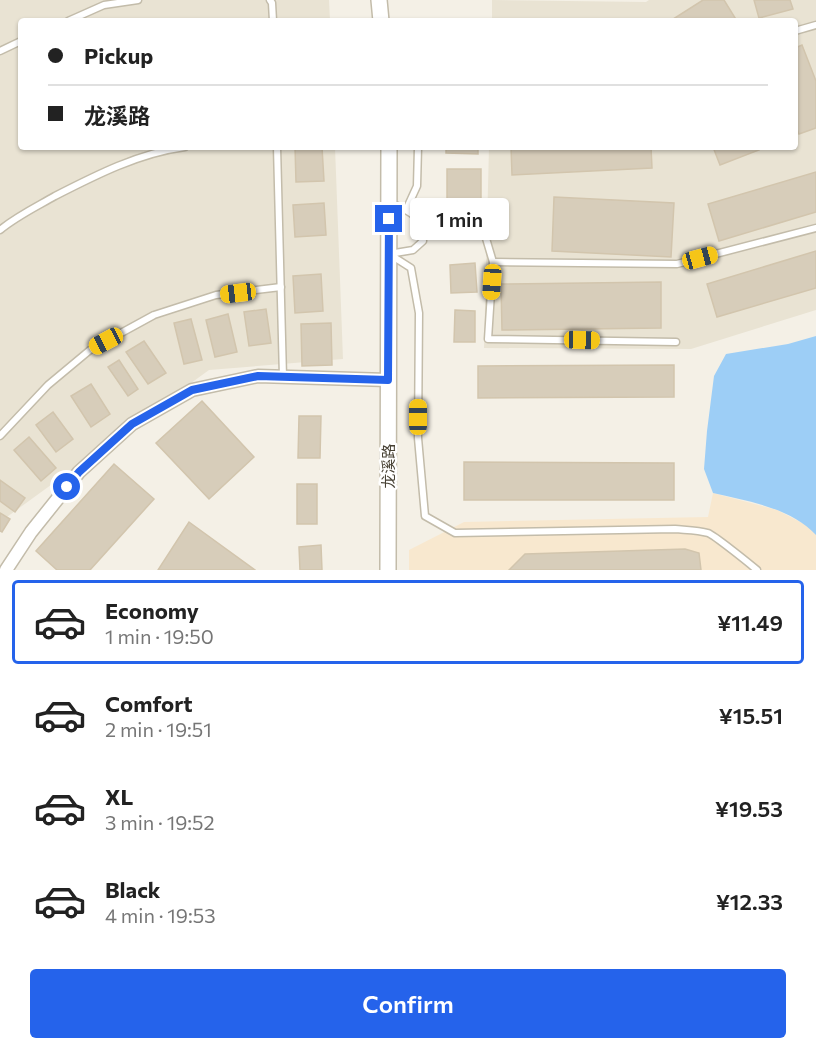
<!DOCTYPE html>
<meta charset="utf-8">
<style>
:root{--surface:#fff;--page:#f6f6f6;--text:#222;--muted:#767676;--line:#e0e0e0;--accent:#2563eb}
body{margin:0;font-family:Commissioner,"Noto Sans SC",sans-serif;background:var(--page);color:var(--text);height:100vh;display:flex;flex-direction:column;font-size:22px;white-space:nowrap}
*{box-sizing:border-box;margin:0}
p{font-size:20px;color:var(--muted)}
.icon{flex:none;width:33px;height:33px;fill:none;stroke:currentColor;stroke-width:2;stroke-linecap:round;stroke-linejoin:round}
.map{position:relative;height:570px;overflow:hidden}
.details{display:flex;flex-direction:column;background:var(--surface);flex:1}
.details>*{flex:none}
.top-card{position:absolute;left:18px;top:18px;width:780px;height:132px;border-radius:6px;box-shadow:0 2px 4px #0004;display:grid;align-content:center;height:132px;padding:0 30px;background:var(--surface)}
.end{position:absolute;width:27px;height:27px;margin:-14px;border:8px solid #2563eb;background:#fff;box-shadow:0 0 0 3px #fff}
.from{border-radius:50%}
.bubble{position:absolute;height:42px;border-radius:6px;background:var(--surface);box-shadow:0 2px 4px #0004;font-size:20px;font-weight:600;line-height:42px;text-align:center}
.car{position:absolute;width:18px;height:36px;margin:-18px -9px;border-radius:8px;box-shadow:0 0 4px 2px #0007;background:linear-gradient(#f5c518 24%,#345 0 40%,#f5c518 0 76%,#345 0 86%,#f5c518 0)}
.top-card b{display:flex;align-items:center;gap:21px;height:57px;font-size:22px}
.top-card b+b{border-top:2px solid var(--line)}
.top-card i{width:15px;height:15px;background:var(--text)}
ul{padding:10px 0 0;list-style:none}
li{display:flex;align-items:center;gap:18px;height:84px;margin:0 12px 9px;padding:0 18px;border:3px solid transparent;border-radius:6px}
li div{flex:1}
li b{display:block;font-size:22px}
li em{font-style:normal;font-weight:600}
li.active{border-color:var(--accent)}
li>.icon{width:54px;height:54px;stroke-width:1.5}
.primary-button{display:flex;gap:12px;margin-top:auto;padding:12px 30px}
.primary-button a{flex:1;height:69px;border-radius:6px;background:var(--accent);color:#fff;font-size:24px;font-weight:600;line-height:69px;text-align:center}
.map>svg:first-child{display:block}
</style>
<div class="map">
<svg width="816" height="570" viewBox="0 0 816 570">
<rect width="100%" height="100%" fill="#f4f0e6"/>
<!-- residential -->
<g fill="#e9e3d3">
<polygon points="0,0 329,0 330,21 21,21 21,147 335,147 343,359 209,370 0,522"/>
<polygon points="492,0 646,2 649,0 816,0 816,310 691,349 484,348 489,147 795,147 795,21 492,21"/>
</g>
<!-- commercial -->
<polygon fill="#f8e8cf" points="713,493 777,510 808,526 816,535 816,570 409,570 409,550 464,522 708,517"/>
<!-- water -->
<path fill="#9dcef6" d="M 816,336 L 816,535 C 791,508 748,501 713,493 L 704,469 L 707,431 L 714,376 L 726,354 L 788,344 Z"/>
<!-- building -->
<g fill="#d7cdba" stroke="#d2c5ad" stroke-width="1.5">
<polygon points="703,0 724,0 737,21 670,21"/>
<polygon points="754,0 790,0 793,9 759,18"/>
<polygon points="802,45 816,81 816,128 799,134 795,125 795,48"/>
<polygon points="295,147 322,147 324,181 296,182"/>
<polygon points="446,147 478,147 478,154 446,153"/>
<polygon points="511,147 651,147 652,168 512,175"/>
<polygon points="713,147 757,147 759,150 720,165"/>
<rect x="447" y="169" width="34" height="41"/>
<polygon points="816,172 816,212 719,241 708,204"/>
<polygon points="554,197 674,203 671,257 552,251"/>
<polygon points="324,203 326,235 295,237 293,205"/>
<polygon points="816,251 816,288 717,317 707,284"/>
<polygon points="475,263 477,292 451,293 450,265"/>
<polygon points="321,274 323,311 295,313 293,276"/>
<polygon points="661,282 661,328 502,330 501,284"/>
<polygon points="266,309 271,343 249,346 244,312"/>
<polygon points="455,310 475,311 475,342 454,342"/>
<polygon points="228,314 237,352 215,357 206,320"/>
<polygon points="191,319 202,360 184,364 174,323"/>
<polygon points="331,323 332,365 302,366 301,324"/>
<polygon points="144,341 166,373 148,384 126,352"/>
<polygon points="119,360 138,389 128,396 108,367"/>
<polygon points="674,365 674,397 478,398 478,366"/>
<polygon points="91,384 110,414 91,427 71,396"/>
<polygon points="202,401 254,457 209,499 156,443"/>
<polygon points="53,412 73,439 56,452 36,425"/>
<polygon points="299,416 321,416 320,458 298,458"/>
<polygon points="29,437 56,468 41,481 14,450"/>
<polygon points="464,462 674,463 674,500 464,500"/>
<polygon points="114,464 154,499 90,570 57,570 36,551"/>
<polygon points="0,480 25,498 15,512 0,501"/>
<rect x="297" y="484" width="20" height="40"/>
<polygon points="0,513 10,519 2,532 0,531"/>
<polygon points="189,522 255,570 158,570"/>
<polygon points="321,545 322,570 300,570 299,547"/>
<polygon points="685,549 699,553 701,570 509,570 525,554"/>
</g>
<g fill="none" stroke-linecap="round" stroke-linejoin="round">
<defs>
<g id="service">
<polyline points="270,0 272,3 273,21"/>
<polyline points="68,21 104,5 138,0"/>
<polyline points="795,31 816,25"/>
<polyline points="0,51 21,41"/>
<polyline points="277,147 283,377"/>
<path d="M 389,202 C 411,212 422,215 423,241 L 413,250 L 389,254 L 411,268 L 419,313 L 418,438 L 425,516 L 455,533 L 675,529 C 685,530 698,530 708,533 C 714,535 750,564 757,570"/>
<polyline points="406,210 417,186 418,147"/>
<path d="M 0,230 C 17,216 36,207 55,196 C 96,175 139,153 185,147"/>
<polyline points="423,232 485,235 493,262 488,339 676,342"/>
<polyline points="493,262 677,264 816,228"/>
<polyline points="0,436 48,385 90,350 154,315 216,295 281,287"/>
</g>
<polyline id="minor" points="6,570 31,532 79,472 132,424 192,390 258,376 388,380"/>
<g id="tertiary">
<polyline points="379,0 381,21"/>
<polyline points="388,570 389,147"/>
</g>
</defs>
<!-- service casing -->
<use href="#service" stroke="#c3bcaa" stroke-width="9"/>
<!-- minor casing -->
<use href="#minor" stroke="#c3bcaa" stroke-width="15"/>
<!-- tertiary casing -->
<use href="#tertiary" stroke="#c3bcaa" stroke-width="18"/>
<!-- service -->
<use href="#service" stroke="#fff" stroke-width="6"/>
<!-- minor -->
<use href="#minor" stroke="#fff" stroke-width="12"/>
<!-- tertiary -->
<use href="#tertiary" stroke="#fff" stroke-width="15"/>
</g>
<g fill="none" stroke-linecap="round" stroke-linejoin="round">
<!-- route -->
<polyline stroke="#2563eb" stroke-width="8" points="67,487 79,472 132,424 192,390 258,376 388,380 389,219"/>
</g>
<g text-anchor="middle" dominant-baseline="central" stroke-width="5" stroke-linejoin="round" paint-order="stroke">
<!-- street labels -->
<g font-size="15" fill="#474134" stroke="#fff">
<text transform="translate(388 466) rotate(-90)">龙溪路</text>
</g>
</g>
</svg>
<i class="end from" style="left:67px;top:487px"></i>
<i class="end" style="left:389px;top:219px"></i>
<div class="bubble" style="left:410px;top:198px;width:99px">1 min</div>
<i class="car" style="left:700px;top:258px;rotate:75deg"></i>
<i class="car" style="left:492px;top:282px;rotate:184deg"></i>
<i class="car" style="left:238px;top:293px;rotate:263deg"></i>
<i class="car" style="left:582px;top:340px;rotate:91deg"></i>
<i class="car" style="left:106px;top:341px;rotate:242deg"></i>
<i class="car" style="left:418px;top:417px;rotate:0deg"></i>
<div class="top-card">
<b><i class="from"></i>Pickup</b>
<b><i></i>龙溪路</b>
</div>
</div>
<section class="details">
<ul>
<li class="active"><svg class="icon" aria-label="car" viewBox="0 0 24 24"><path d="M5 17H2v-5l4-1 3-4h7l3 4 3 1v5h-3M9 17h6M6 11h13"/><circle cx="7" cy="17" r="2"/><circle cx="17" cy="17" r="2"/></svg><div><b>Economy</b><p>1 min · 19:50</p></div><em>¥11.49</em></li>
<li><svg class="icon" aria-label="car" viewBox="0 0 24 24"><path d="M5 17H2v-5l4-1 3-4h7l3 4 3 1v5h-3M9 17h6M6 11h13"/><circle cx="7" cy="17" r="2"/><circle cx="17" cy="17" r="2"/></svg><div><b>Comfort</b><p>2 min · 19:51</p></div><em>¥15.51</em></li>
<li><svg class="icon" aria-label="car" viewBox="0 0 24 24"><path d="M5 17H2v-5l4-1 3-4h7l3 4 3 1v5h-3M9 17h6M6 11h13"/><circle cx="7" cy="17" r="2"/><circle cx="17" cy="17" r="2"/></svg><div><b>XL</b><p>3 min · 19:52</p></div><em>¥19.53</em></li>
<li><svg class="icon" aria-label="car" viewBox="0 0 24 24"><path d="M5 17H2v-5l4-1 3-4h7l3 4 3 1v5h-3M9 17h6M6 11h13"/><circle cx="7" cy="17" r="2"/><circle cx="17" cy="17" r="2"/></svg><div><b>Black</b><p>4 min · 19:53</p></div><em>¥12.33</em></li>
</ul>
<div class="primary-button"><a>Confirm</a></div>
</section>
